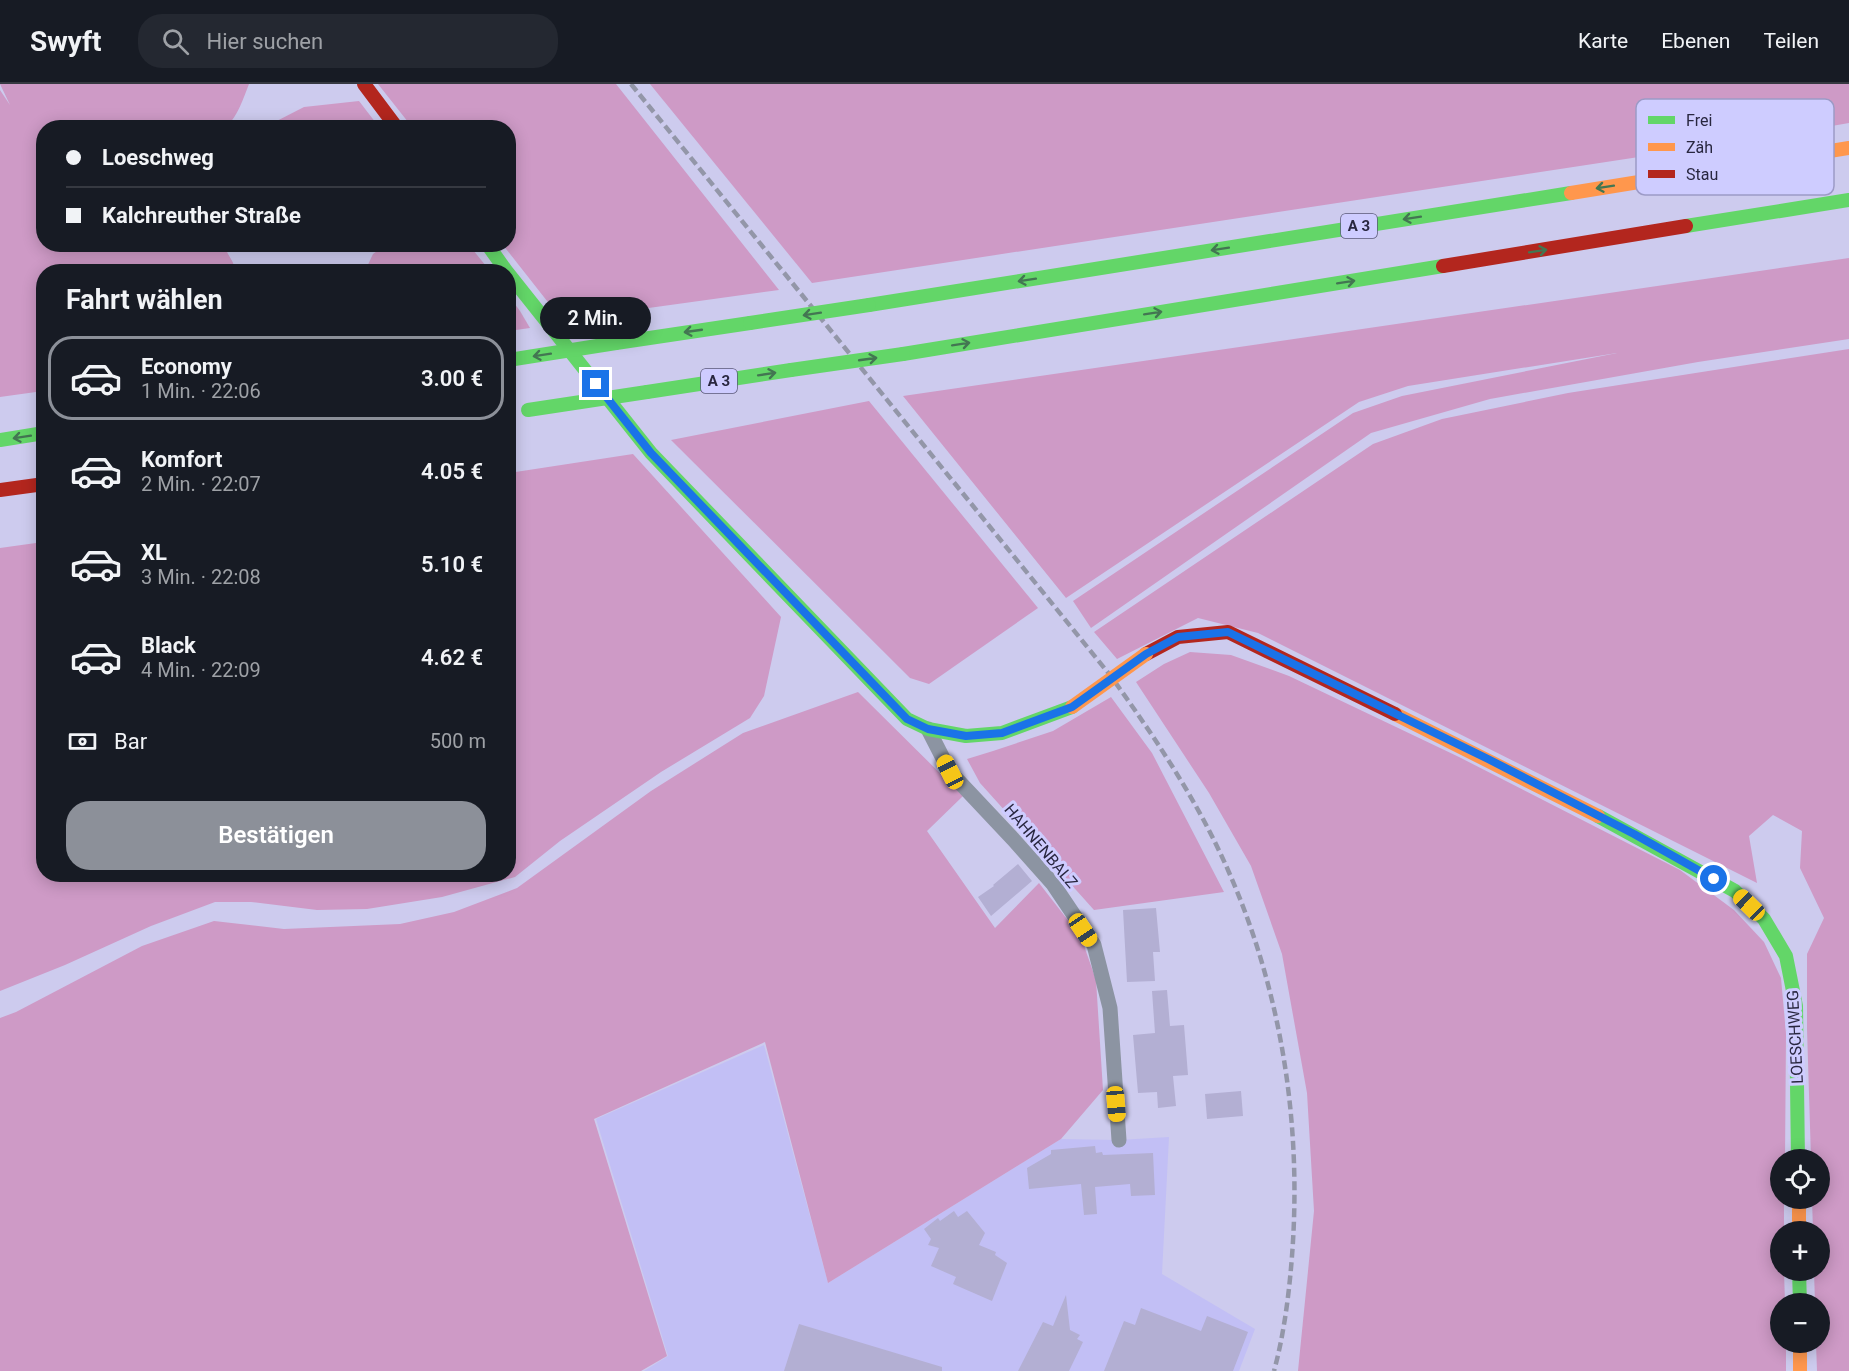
<!DOCTYPE html>
<html lang="de">
<meta charset="utf-8">
<style>
:root{--surface:#171b24;--page:#242831;--text:#f1f3f6;--muted:#9ea1a6;--line:#363941;--accent:#8c9099}
body{margin:0;font-family:Roboto,sans-serif;background:var(--page);color:var(--text);height:100vh;display:flex;flex-direction:column;font-size:22px;white-space:nowrap}
*{box-sizing:border-box;margin:0}
p{font-size:20px;color:var(--muted)}
.icon{flex:none;width:33px;height:33px;fill:none;stroke:currentColor;stroke-width:2;stroke-linecap:round;stroke-linejoin:round}
.map{position:relative;flex:1;overflow:hidden}
.panel{position:absolute;left:36px;top:180px;width:480px;height:618px;display:flex;flex-direction:column;background:var(--surface);border-radius:24px;box-shadow:0 3px 15px #0003}
.panel>*{flex:none}
.guide{position:absolute;left:36px;top:36px;width:480px;height:132px;border-radius:24px;box-shadow:0 3px 15px #0003;display:grid;align-content:center;height:132px;padding:0 30px;background:var(--surface)}
.tools{position:absolute;left:1770px;top:1065px;display:grid;gap:12px}
.tools a{display:grid;place-items:center;width:60px;height:60px;border-radius:50%;background:var(--surface);box-shadow:0 3px 15px #0003;font-size:30px}
.end{position:absolute;width:27px;height:27px;margin:-14px;border:8px solid #1a73e8;background:#fff;box-shadow:0 0 0 3px #fff}
.from{border-radius:50%}
.bubble{position:absolute;height:42px;border-radius:21px;background:var(--surface);box-shadow:0 3px 15px #0003;font-size:20px;font-weight:600;line-height:42px;text-align:center}
.car{position:absolute;width:18px;height:36px;margin:-18px -9px;border-radius:8px;box-shadow:0 0 4px 2px #0007;background:linear-gradient(#f5c518 24%,#345 0 40%,#f5c518 0 76%,#345 0 86%,#f5c518 0)}
.guide b{display:flex;align-items:center;gap:21px;height:57px;font-size:22px}
.guide b+b{border-top:2px solid var(--line)}
.guide i{width:15px;height:15px;background:var(--text)}
ul{padding:0;list-style:none}
li{display:flex;align-items:center;gap:18px;height:84px;margin:0 12px 9px;padding:0 18px;border:3px solid transparent;border-radius:24px}
li div{flex:1}
li b{display:block;font-size:22px}
li em{font-style:normal;font-weight:600}
li.selected{border-color:var(--accent)}
li>.icon{width:54px;height:54px;stroke-width:1.5}
h2{padding:0 30px;font-size:27px;line-height:72px}
.pay{display:flex;align-items:center;gap:15px;height:66px;padding:0 30px;font-size:22px}
.pay p{margin-inline-start:auto}
.primary-button{display:flex;gap:12px;margin-top:auto;padding:12px 30px}
.primary-button a{flex:1;height:69px;border-radius:24px;background:var(--accent);color:#fff;font-size:24px;font-weight:600;line-height:69px;text-align:center}
header{display:flex;align-items:center;gap:36px;box-sizing:border-box;height:84px;padding:0 30px;background:var(--surface);border-bottom:2px solid var(--line)}
header strong{font-size:28px}
nav{display:flex;gap:33px;margin-inline-start:auto;font-size:21px}
.search{width:420px;height:54px;background:var(--page);display:flex;align-items:center;gap:15px;box-sizing:border-box;padding:0 21px;border-radius:24px;color:var(--muted);font-size:22px}
.map>svg:first-child{display:block}
</style>
<header>
<strong>Swyft</strong>
<div class="search"><svg class="icon" aria-label="search" viewBox="0 0 24 24"><circle cx="10" cy="10" r="6"/><path d="M15 15l6 6"/></svg>Hier suchen</div>
<nav><a>Karte</a><a>Ebenen</a><a>Teilen</a></nav>
</header>
<div class="map">
<svg width="1849" height="1287" viewBox="0 0 1849 1287">
<rect width="100%" height="100%" fill="#cdcbee"/>
<!-- built -->
<polygon fill="#c2bff5" points="764,961 828,1199 1061,1055 1119,1056 1169,1053 1162,1190 1255,1245 1239,1287 644,1287 668,1272 596,1035"/>
<!-- green -->
<g fill="#ce9ac6">
<path d="M 0,0 L 249,0 C 243,15 238,32 226,43 L 44,44 L 44,160 L 225,161 C 226,171 235,177 235,187 L 44,188 L 43,307 L 0,313 L 0,6 L 10,21 Z"/>
<polygon points="378,0 616,0 779,206 562,236 503,161 508,160 508,44 412,43"/>
<polygon points="650,0 1849,0 1849,39 1757,55 812,199"/>
<polygon points="359,17 379,43 265,43 304,23"/>
<polygon points="387,160 469,161 490,187 365,187 373,170"/>
<polygon points="1849,174 1849,255 1698,278 1490,315 1371,349 1091,544 1073,517 1353,329 1402,312 1617,269 1408,302 1359,318 1066,514 903,312"/>
<polygon points="509,212 520,227 530,244 509,247"/>
<polygon points="1849,265 1849,1287 1817,1287 1816,1259 1820,1258 1820,1220 1815,1219 1814,1187 1820,1186 1820,1148 1813,1147 1812,1115 1820,1114 1820,1076 1811,1075 1807,945 1807,870 1824,834 1800,784 1802,747 1773,731 1749,752 1757,799 1258,549 1198,534 1117,575 1094,548 1373,360 1442,335 1568,309"/>
<polygon points="869,317 1038,524 929,600 910,594 671,356"/>
<polygon points="633,370 781,533 764,612 750,634 661,688 560,757 515,793 442,813 367,825 317,826 251,818 215,818 151,842 65,881 0,907 0,464 43,458 44,790 508,790 509,389"/>
<polygon points="1190,568 1231,571 1289,592 1459,673 1680,786 1734,826 1764,858 1781,894 1786,950 1785,1075 1780,1076 1780,1114 1784,1115 1784,1147 1780,1148 1780,1186 1784,1187 1785,1219 1780,1220 1780,1258 1786,1259 1786,1287 1298,1287 1314,1127 1307,1009 1282,870 1251,782 1209,709 1136,598 1164,580"/>
<polygon points="858,608 963,712 927,747 995,844 1039,799 1081,853 1096,896 1103,1006 1061,1055 828,1199 765,958 594,1035 667,1272 641,1287 0,1287 0,934 16,928 142,862 214,837 284,845 400,840 454,828 517,804 651,707 743,649"/>
<polygon points="1111,613 1152,669 1224,808 1094,826 980,699 967,675 993,667 1053,647"/>
</g>
<!-- building -->
<g fill="#b3afd3">
<polygon points="1018,780 1032,797 991,832 978,813 994,802 993,801"/>
<polygon points="1156,824 1160,868 1153,868 1155,897 1127,898 1123,826"/>
<polygon points="1167,906 1170,942 1184,941 1188,991 1173,992 1176,1022 1158,1024 1157,1008 1138,1009 1133,951 1155,949 1152,907"/>
<polygon points="1241,1007 1243,1032 1207,1035 1205,1010"/>
<polygon points="1095,1062 1096,1069 1102,1068 1103,1071 1153,1069 1155,1111 1131,1112 1130,1100 1095,1103 1097,1130 1084,1131 1081,1100 1029,1105 1027,1084 1051,1070 1051,1066"/>
<polygon points="954,1127 958,1133 967,1127 985,1149 979,1161 996,1168 995,1171 1007,1179 992,1217 953,1200 956,1193 931,1182 939,1164 928,1161 931,1155 924,1145 938,1134 940,1137"/>
<polygon points="1066,1211 1070,1246 1080,1251 1077,1255 1083,1258 1069,1287 1018,1287 1043,1238 1053,1242"/>
<polygon points="1141,1224 1201,1247 1207,1232 1248,1248 1233,1287 1104,1287 1124,1237 1135,1241"/>
<polygon points="799,1240 942,1283 942,1287 784,1287"/>
</g>
<g fill="none" stroke-linecap="round" stroke-linejoin="round">
<!-- street -->
<polyline stroke="#8c94a2" stroke-width="15" points="928,645 950,688 1013,755 1053,800 1094,861 1110,924 1119,1056"/>
<!-- fast -->
<g stroke="#63d668" stroke-width="14">
<polyline points="1686,142 1849,116"/>
<polyline points="487,160 507,188"/>
<polyline points="508,189 651,369 907,635 928,645 966,652 1002,649 1072,623"/>
<polyline points="869,221 1571,109"/>
<polyline points="616,259 750,239"/>
<polyline points="903,270 1443,182"/>
<polyline points="647,308 791,286"/>
<polyline points="0,356 44,349"/>
<polyline points="1598,732 1735,807 1764,835 1786,872 1796,922 1798,1076"/>
<polyline points="1799,1186 1800,1220"/>
</g>
<!-- slow -->
<g stroke="#ff974d" stroke-width="14">
<polyline points="1571,109 1849,64"/>
<polyline points="1395,630 1598,732"/>
<polyline points="1799,1114 1799,1148"/>
<polyline points="1800,1258 1800,1287"/>
</g>
<!-- jam -->
<g stroke="#b3261e" stroke-width="14">
<polyline points="364,0 397,44"/>
<polyline points="1443,182 1686,142"/>
<polyline points="0,406 44,400"/>
<polyline points="1146,570 1178,553 1228,548 1395,630"/>
</g>
<!-- rail -->
<path stroke="#9396a8" stroke-width="4.5" stroke-dasharray="9 4.5" stroke-linecap="butt" d="M 631,0 L 1110,591 C 1156,655 1200,720 1231,793 C 1284,916 1303,1051 1291,1184 C 1288,1218 1283,1254 1274,1287"/>
<!-- fast-bridge -->
<g stroke="#63d668" stroke-width="14">
<polyline points="750,239 869,221"/>
<polyline points="508,276 616,259"/>
<polyline points="791,286 903,270"/>
<polyline points="528,326 647,308"/>
</g>
<!-- slow-bridge -->
<polyline stroke="#ff974d" stroke-width="14" points="1072,623 1146,570"/>
</g>
<!-- one-way arrows -->
<defs><path id="oneway-shaft" d="M-6 0H5M1.5-3L5.5 0L1.5 3" fill="none" stroke-width="1.6" stroke-linecap="round" stroke-linejoin="round" transform="scale(1.5)"/></defs>
<g stroke="#437652">
<use href="#oneway-shaft" transform="translate(1605 103) rotate(171)"/>
<use href="#oneway-shaft" transform="translate(1412 134) rotate(171)"/>
<use href="#oneway-shaft" transform="translate(1220 165) rotate(171)"/>
<use href="#oneway-shaft" transform="translate(1538 167) rotate(-9)"/>
<use href="#oneway-shaft" transform="translate(1027 196) rotate(171)"/>
<use href="#oneway-shaft" transform="translate(1346 198) rotate(-9)"/>
<use href="#oneway-shaft" transform="translate(1153 229) rotate(-9)"/>
<use href="#oneway-shaft" transform="translate(812 230) rotate(171)"/>
<use href="#oneway-shaft" transform="translate(693 247) rotate(172)"/>
<use href="#oneway-shaft" transform="translate(961 260) rotate(-9)"/>
<use href="#oneway-shaft" transform="translate(542 271) rotate(171)"/>
<use href="#oneway-shaft" transform="translate(868 275) rotate(-8)"/>
<use href="#oneway-shaft" transform="translate(767 290) rotate(-9)"/>
<use href="#oneway-shaft" transform="translate(22 353) rotate(171)"/>
</g>
<g fill="none" stroke-linecap="round" stroke-linejoin="round">
<!-- route -->
<polyline stroke="#1a73e8" stroke-width="8" points="596,300 651,369 907,635 928,645 966,652 1002,649 1072,623 1146,570 1178,553 1228,548 1488,675 1634,750 1714,795"/>
</g>
<g text-anchor="middle" dominant-baseline="central" stroke-width="6" stroke-linejoin="round" paint-order="stroke">
<!-- shield labels -->
<g fill="#ceccff" stroke="#5a5879" stroke-width="1.5">
<rect x="1341" y="130" width="36" height="24" rx="4.5"/>
<rect x="701" y="285" width="36" height="24" rx="4.5"/>
</g>
<g font-size="15" font-weight="bold" fill="#292740">
<text x="1359" y="142">A 3</text>
<text x="719" y="297">A 3</text>
</g>
<!-- street labels -->
<g font-size="16" fill="#292740" stroke="#ceccff">
<text transform="translate(1041 762) rotate(50)">HAHNENBALZ</text>
<text transform="translate(1795 953) rotate(-93)">LOESCHWEG</text>
</g>
</g>
<!-- legend -->
<rect x="1636" y="15" width="198" height="96" rx="9" fill="#ceccff" stroke="#9c9ac6" stroke-width="1.5"/>
<rect x="1648" y="32" width="27" height="8" fill="#63d668"/>
<rect x="1648" y="59" width="27" height="8" fill="#ff974d"/>
<rect x="1648" y="86" width="27" height="8" fill="#b3261e"/>
<g font-size="16" fill="#292740">
<text x="1686" y="42">Frei</text>
<text x="1686" y="69">Zäh</text>
<text x="1686" y="96">Stau</text>
</g>
</svg>
<div class="tools">
<a><svg class="icon" aria-label="locate" viewBox="0 0 24 24"><circle cx="12" cy="12" r="6"/><path d="M12 2v4M12 18v4M2 12h4M18 12h4"/></svg></a>
<a>+</a>
<a>−</a>
</div>
<i class="end from" style="left:1714px;top:795px"></i>
<i class="end" style="left:596px;top:300px"></i>
<div class="bubble" style="left:540px;top:213px;width:111px">2 Min.</div>
<i class="car" style="left:950px;top:688px;rotate:333deg"></i>
<i class="car" style="left:1749px;top:821px;rotate:314deg"></i>
<i class="car" style="left:1083px;top:846px;rotate:146deg"></i>
<i class="car" style="left:1116px;top:1020px;rotate:175deg"></i>
<div class="guide">
<b><i class="from"></i>Loeschweg</b>
<b><i></i>Kalchreuther Straße</b>
</div>
<section class="panel">
<h2>Fahrt wählen</h2>
<ul>
<li class="selected"><svg class="icon" aria-label="car" viewBox="0 0 24 24"><path d="M5 17H2v-5l4-1 3-4h7l3 4 3 1v5h-3M9 17h6M6 11h13"/><circle cx="7" cy="17" r="2"/><circle cx="17" cy="17" r="2"/></svg><div><b>Economy</b><p>1 Min. · 22:06</p></div><em>3.00 €</em></li>
<li><svg class="icon" aria-label="car" viewBox="0 0 24 24"><path d="M5 17H2v-5l4-1 3-4h7l3 4 3 1v5h-3M9 17h6M6 11h13"/><circle cx="7" cy="17" r="2"/><circle cx="17" cy="17" r="2"/></svg><div><b>Komfort</b><p>2 Min. · 22:07</p></div><em>4.05 €</em></li>
<li><svg class="icon" aria-label="car" viewBox="0 0 24 24"><path d="M5 17H2v-5l4-1 3-4h7l3 4 3 1v5h-3M9 17h6M6 11h13"/><circle cx="7" cy="17" r="2"/><circle cx="17" cy="17" r="2"/></svg><div><b>XL</b><p>3 Min. · 22:08</p></div><em>5.10 €</em></li>
<li><svg class="icon" aria-label="car" viewBox="0 0 24 24"><path d="M5 17H2v-5l4-1 3-4h7l3 4 3 1v5h-3M9 17h6M6 11h13"/><circle cx="7" cy="17" r="2"/><circle cx="17" cy="17" r="2"/></svg><div><b>Black</b><p>4 Min. · 22:09</p></div><em>4.62 €</em></li>
</ul>
<div class="pay"><svg class="icon" aria-label="cash" viewBox="0 0 24 24"><path d="M3 7h18v10H3z"/><circle cx="12" cy="12" r="2"/></svg>Bar<p>500 m</p></div>
<div class="primary-button"><a>Bestätigen</a></div>
</section>
</div>
